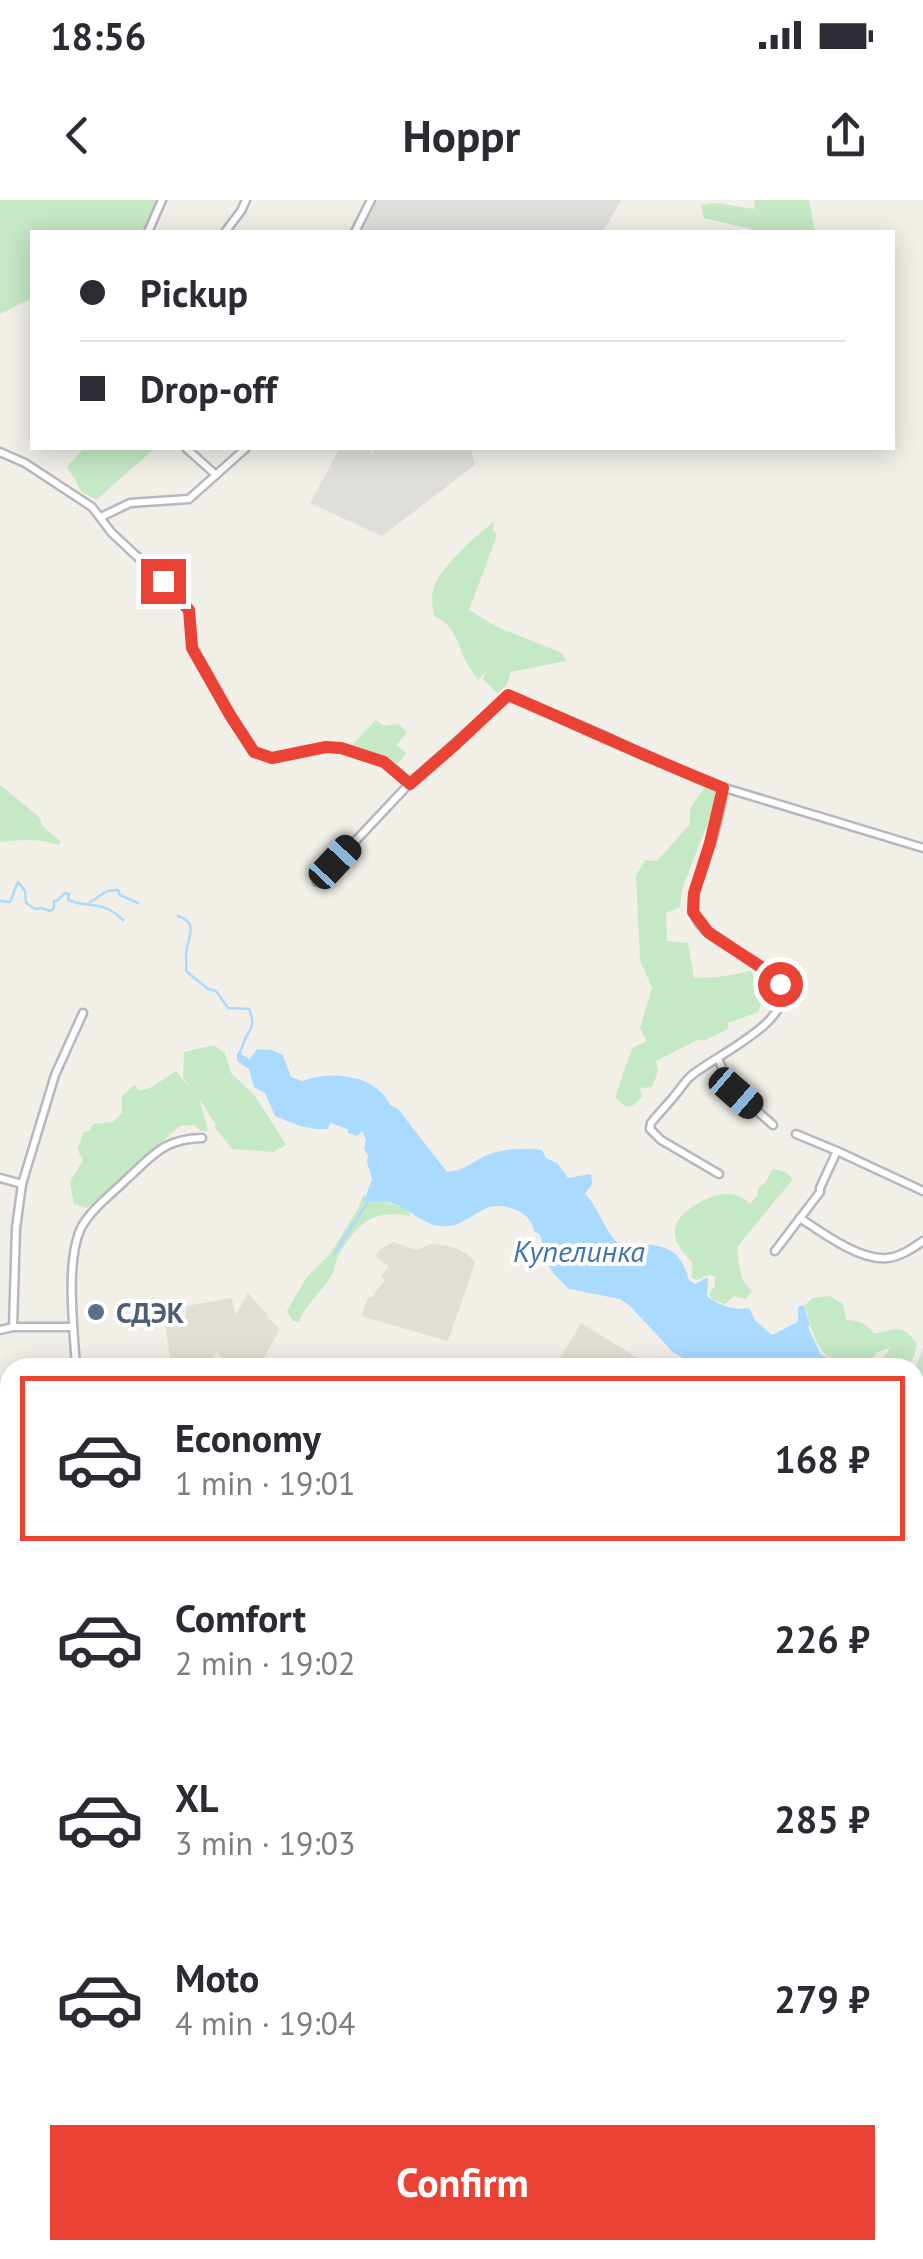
<!DOCTYPE html>
<meta charset="utf-8">
<style>
:root{--surface:#fff;--page:#f7f7f7;--text:#2b2b33;--muted:#7c7c81;--line:#e1e1e2;--accent:#ea4335}
body{margin:0;font-family:"PT Sans",sans-serif;background:var(--page);color:var(--text);height:100vh;display:flex;flex-direction:column;font-size:38px;white-space:nowrap}
*{box-sizing:border-box;margin:0}
p{font-size:32px;color:var(--muted)}
.icon{flex:none;width:55px;height:55px;fill:none;stroke:currentColor;stroke-width:2;stroke-linecap:round;stroke-linejoin:round}
.map{position:relative;flex:1;overflow:hidden}
.side{position:absolute;left:0px;top:1158px;width:925px;height:902px;display:flex;flex-direction:column;background:var(--surface);border-radius:30px 30px 0 0;box-shadow:0 5px 25px #0003}
.side>*{flex:none}
.banner{position:absolute;left:30px;top:30px;width:865px;height:220px;border-radius:0px;box-shadow:0 5px 25px #0003;display:grid;align-content:center;height:220px;padding:0 50px;background:var(--surface)}
.end{position:absolute;width:45px;height:45px;margin:-22px;border:12px solid #ea4335;background:#fff;box-shadow:0 0 0 5px #fff}
.from{border-radius:50%}
.car{position:absolute;width:30px;height:60px;margin:-30px -15px;border-radius:12px;box-shadow:0 0 8px 2px #0007;background:linear-gradient(#222 24%,#8ab4d8 0 40%,#222 0 76%,#8ab4d8 0 86%,#222 0)}
.banner b{display:flex;align-items:center;gap:35px;height:95px;font-size:38px}
.banner b+b{border-top:2px solid var(--line)}
.banner i{width:25px;height:25px;background:var(--text)}
ul{padding:18px 0 0;list-style:none}
li{display:flex;align-items:center;gap:30px;height:165px;margin:0 20px 15px;padding:0 30px;border:5px solid transparent;border-radius:0px}
li div{flex:1}
li b{display:block;font-size:38px}
li em{font-style:normal;font-weight:800}
li.selected{border-color:var(--accent)}
li>.icon{width:90px;height:90px;stroke-width:1.5}
.action{display:flex;gap:20px;margin-top:auto;padding:20px 50px}
.action a{flex:1;height:115px;border-radius:0px;background:var(--accent);color:#fff;font-size:40px;font-weight:800;line-height:115px;text-align:center}
.status{display:flex;justify-content:space-between;align-items:center;height:70px;padding:0 50px;background:var(--surface);direction:ltr}
.status svg{height:28px;fill:currentColor}
header{display:flex;justify-content:space-between;align-items:center;height:130px;padding:0 50px;background:var(--surface);font-size:45px;font-weight:800}
.map>svg:first-child{display:block}
</style>
<div class="status"><b>18:56</b><svg viewBox="0 0 49 12"><path d="M0 12V9h3v3zM5 12V6h3v6zM10 12V3h3v9zM15 12V0h3v12zM26 1h20v11H26zM47 4h2v5h-2z"/></svg></div>
<header><svg class="icon" aria-label="back" viewBox="0 0 24 24"><path d="M15 5l-7 7 7 7"/></svg>Hoppr<svg class="icon" aria-label="share" viewBox="0 0 24 24"><path d="M12 15V3M7 8l5-5 5 5M5 13v7h14v-7"/></svg></header>
<div class="map">
<svg width="923" height="2059" viewBox="0 0 923 2059">
<rect width="100%" height="100%" fill="#f1efe8"/>
<!-- industrial -->
<g fill="#e0deda">
<polygon points="377,0 621,0 603,32 362,32"/>
<polygon points="340,248 366,248 372,253 373,248 471,248 475,265 382,336 310,303"/>
</g>
<!-- education -->
<g fill="#e1ded6">
<polygon points="393,1042 417,1050 431,1044 448,1046 459,1049 473,1059 475,1063 448,1141 361,1116 368,1098 371,1098 385,1080 381,1076 389,1066 375,1056 379,1050"/>
<polygon points="248,1093 266,1113 268,1119 270,1119 280,1129 259,1167 227,1167 222,1157 216,1152 207,1167 171,1167 165,1122 186,1116 186,1106 232,1098 235,1116"/>
<polygon points="581,1123 652,1167 555,1167"/>
</g>
<!-- green -->
<g fill="#c5e8c5">
<polygon points="0,0 158,0 144,32 32,32 32,98 0,114"/>
<polygon points="755,0 809,0 815,32 750,32 751,29 704,18 701,5 716,3 754,9"/>
<polygon points="84,248 155,248 96,300 82,292 67,267"/>
<path d="M 494,322 L 493,330 L 497,336 L 469,410 L 499,428 L 562,453 L 566,461 L 511,472 L 506,486 L 497,493 L 483,479 L 486,471 L 478,480 C 473,473 467,465 464,457 C 456,439 454,425 434,416 C 433,407 431,399 433,391 C 438,369 476,335 494,322 Z"/>
<polygon points="376,520 384,526 399,524 407,533 396,545 406,553 398,564 352,545"/>
<path d="M 0,585 L 39,617 L 43,627 L 61,642 L 58,645 C 37,638 22,640 0,642 Z"/>
<polygon points="706,585 714,588 718,596 682,689 680,707 666,713 667,741 688,743 694,778 719,777 751,771 765,796 758,812 728,823 728,829 703,841 699,839 656,861 658,872 652,887 640,888 642,897 634,905 626,907 615,897 632,848 647,841 640,828 652,788 640,760 636,676 645,660 657,661 690,624 690,609"/>
<polygon points="214,845 225,853 231,873 255,896 286,945 273,952 232,949 214,926 216,925 199,898 208,931 201,931 195,925 180,926 87,1008 74,1004 70,982 83,960 77,949 84,932 89,931 93,924 113,922 122,913 122,896 134,885 140,891 152,887 176,871 190,888 183,877 184,852"/>
<path d="M 773,969 L 785,972 L 793,979 L 737,1047 C 739,1063 738,1080 752,1091 L 745,1099 L 734,1096 L 725,1104 L 713,1100 L 709,1094 L 715,1086 L 715,1076 L 708,1075 L 697,1080 L 692,1078 L 692,1062 C 668,1039 668,1021 697,1004 C 714,994 735,988 750,1004 L 758,995 L 758,988 L 765,983 Z"/>
<path d="M 364,993 L 367,1004 L 379,1000 L 405,1008 L 409,1010 L 410,1016 C 372,1009 359,1022 339,1054 C 335,1061 335,1069 331,1076 C 322,1092 305,1104 299,1122 L 293,1121 L 287,1111 L 307,1077 L 330,1054 L 358,1009 Z"/>
<path d="M 830,1096 L 843,1104 L 846,1120 C 858,1120 867,1123 874,1134 C 896,1129 904,1123 917,1145 C 910,1173 903,1168 877,1167 L 891,1147 L 876,1153 L 867,1167 L 856,1167 L 852,1163 C 818,1165 812,1131 805,1105 L 813,1098 Z"/>
<polygon points="923,1147 923,1341 915,1338 915,1170"/>
</g>
<!-- water -->
<g fill="#aadaff">
<path d="M 242,846 L 241,854 L 250,859 L 257,849 L 272,850 L 283,855 L 291,877 L 302,881 C 331,870 376,874 390,905 L 398,909 L 447,972 C 461,972 472,962 485,956 C 500,949 525,947 542,950 L 546,958 L 557,963 L 568,978 L 591,974 L 592,984 L 585,994 C 598,1005 609,1042 621,1044 C 626,1045 632,1043 637,1044 C 667,1045 681,1050 689,1080 L 695,1084 L 708,1077 L 707,1096 C 718,1105 735,1111 749,1108 L 755,1120 L 772,1135 L 798,1122 L 798,1107 L 804,1105 L 810,1125 L 808,1127 L 821,1155 L 854,1167 L 696,1167 L 672,1151 L 630,1106 L 620,1099 L 569,1089 C 543,1064 550,1068 540,1035 L 534,1031 C 532,1013 507,1003 490,1007 C 478,1010 467,1022 454,1025 C 419,1034 406,992 367,1003 L 364,1001 L 372,979 L 367,962 L 368,955 L 364,949 L 366,940 L 362,931 L 357,936 L 348,933 L 348,929 L 330,923 L 328,929 L 316,929 L 300,926 L 275,916 L 265,893 L 254,887 L 249,869 L 237,861 L 237,854 Z"/>
<polygon points="923,1345 923,1582 915,1573 915,1349"/>
</g>
<g fill="none" stroke-linecap="round" stroke-linejoin="round">
<!-- stream -->
<g stroke="#aadaff" stroke-width="2.5">
<path d="M 0,701 L 10,702 L 18,682 L 25,691 L 26,703 L 35,709 L 41,708 L 50,711 L 54,708 L 54,701 L 58,700 L 65,693 L 69,694 L 68,700 C 91,709 101,699 123,720"/>
<path d="M 90,702 C 100,697 105,689 118,690 L 120,695 L 138,703"/>
<path d="M 178,716 C 200,723 187,738 186,754 C 186,759 187,765 186,771 L 208,789 L 216,791 L 228,808 L 249,809 C 258,830 246,829 242,848"/>
<polyline points="335,1053 367,1003"/>
<polyline points="77,2059 79,2050"/>
</g>
<!-- river -->
<g stroke="#aadaff" stroke-width="8">
<polyline points="10,1922 3,1933 3,1943 10,1948"/>
<polyline points="0,1993 10,2000"/>
<polyline points="458,2050 482,2056 487,2059"/>
<polyline points="567,2050 578,2059"/>
<polyline points="739,2050 747,2050"/>
<polyline points="791,2050 806,2059"/>
<polyline points="526,2059 530,2050"/>
<polyline points="612,2059 614,2056 631,2053 639,2057 640,2059"/>
<polyline points="705,2059 710,2050"/>
</g>
<defs>
<g id="minor">
<polyline points="148,32 162,0"/>
<polyline points="225,32 241,11 246,0"/>
<polyline points="355,32 371,0"/>
<polyline points="186,248 216,275"/>
<polyline points="0,252 25,263 92,307 111,332 163,381 189,411 192,447 230,515 254,552 272,558 326,547 341,548 384,562 409,584"/>
<polyline points="101,317 130,303 189,299 246,248"/>
<polyline points="317,682 409,584 509,495 605,536 645,556 725,588 923,648"/>
<polyline points="718,859 732,889 773,925"/>
<polyline points="837,951 923,991"/>
<path d="M 719,974 L 661,940 L 650,929 L 651,923 C 659,913 668,904 676,894 C 681,888 685,881 691,876 C 711,858 791,823 782,789 C 773,757 697,746 693,708 C 691,695 698,682 702,670 C 711,644 721,615 723,588"/>
<polyline points="0,978 22,984 16,1028 13,1127"/>
<polyline points="22,984 55,875 83,813"/>
<path d="M 800,1018 C 821,1032 860,1061 887,1058 C 900,1057 913,1048 923,1041"/>
<polyline points="775,1051 820,992 820,988 837,951 796,934"/>
<polyline points="0,1130 13,1127 73,1127"/>
<path d="M 76,1168 C 74,1130 65,1062 81,1028 C 91,1009 114,992 129,977 C 155,953 165,939 202,938"/>
<polyline points="0,1267 3,1284 0,1295"/>
<polyline points="8,1344 6,1336 10,1329"/>
<polyline points="915,1613 923,1621"/>
<polyline points="915,1670 923,1663"/>
<polyline points="0,1915 10,1905"/>
<polyline points="915,1921 923,1875"/>
</g>
</defs>
<!-- minor casing -->
<use href="#minor" stroke="#b5b8bc" stroke-width="11"/>
<!-- minor -->
<use href="#minor" stroke="#fff" stroke-width="6"/>
</g>
<g fill="none" stroke-linecap="round" stroke-linejoin="round">
<!-- route -->
<path stroke="#ea4335" stroke-width="12" d="M 163,381 L 189,410 L 192,448 L 230,515 L 254,552 L 272,558 L 326,547 L 341,548 L 384,562 L 410,584 L 456,544 L 508,495 C 580,526 651,559 723,588 L 710,643 L 694,693 L 693,712 L 708,732 L 774,776 L 780,784"/>
</g>
<!-- markers -->
<circle fill="#5c6f8a" stroke="#fff" stroke-width="4" cx="96" cy="1112" r="10"/>
<g text-anchor="middle" dominant-baseline="central" stroke-width="8" stroke-linejoin="round" paint-order="stroke">
<!-- service labels -->
<g font-size="28" font-weight="bold" fill="#4e5e75" stroke="#fff" text-anchor="start">
<text x="116" y="1112">СДЭК</text>
</g>
<!-- water labels -->
<g font-size="30" font-style="italic" fill="#4174aa" stroke="#fff">
<text x="579" y="1050">Купелинка</text>
</g>
</g>
</svg>
<i class="end from" style="left:780px;top:784px"></i>
<i class="end" style="left:163px;top:381px"></i>
<i class="car" style="left:335px;top:662px;rotate:43deg"></i>
<i class="car" style="left:736px;top:893px;rotate:131deg"></i>
<div class="banner">
<b><i class="from"></i>Pickup</b>
<b><i></i>Drop-off</b>
</div>
<section class="side">
<ul>
<li class="selected"><svg class="icon" aria-label="car" viewBox="0 0 24 24"><path d="M5 17H2v-5l4-1 3-4h7l3 4 3 1v5h-3M9 17h6M6 11h13"/><circle cx="7" cy="17" r="2"/><circle cx="17" cy="17" r="2"/></svg><div><b>Economy</b><p>1 min · 19:01</p></div><em>168 ₽</em></li>
<li><svg class="icon" aria-label="car" viewBox="0 0 24 24"><path d="M5 17H2v-5l4-1 3-4h7l3 4 3 1v5h-3M9 17h6M6 11h13"/><circle cx="7" cy="17" r="2"/><circle cx="17" cy="17" r="2"/></svg><div><b>Comfort</b><p>2 min · 19:02</p></div><em>226 ₽</em></li>
<li><svg class="icon" aria-label="car" viewBox="0 0 24 24"><path d="M5 17H2v-5l4-1 3-4h7l3 4 3 1v5h-3M9 17h6M6 11h13"/><circle cx="7" cy="17" r="2"/><circle cx="17" cy="17" r="2"/></svg><div><b>XL</b><p>3 min · 19:03</p></div><em>285 ₽</em></li>
<li><svg class="icon" aria-label="car" viewBox="0 0 24 24"><path d="M5 17H2v-5l4-1 3-4h7l3 4 3 1v5h-3M9 17h6M6 11h13"/><circle cx="7" cy="17" r="2"/><circle cx="17" cy="17" r="2"/></svg><div><b>Moto</b><p>4 min · 19:04</p></div><em>279 ₽</em></li>
</ul>
<div class="action"><a>Confirm</a></div>
</section>
</div>
